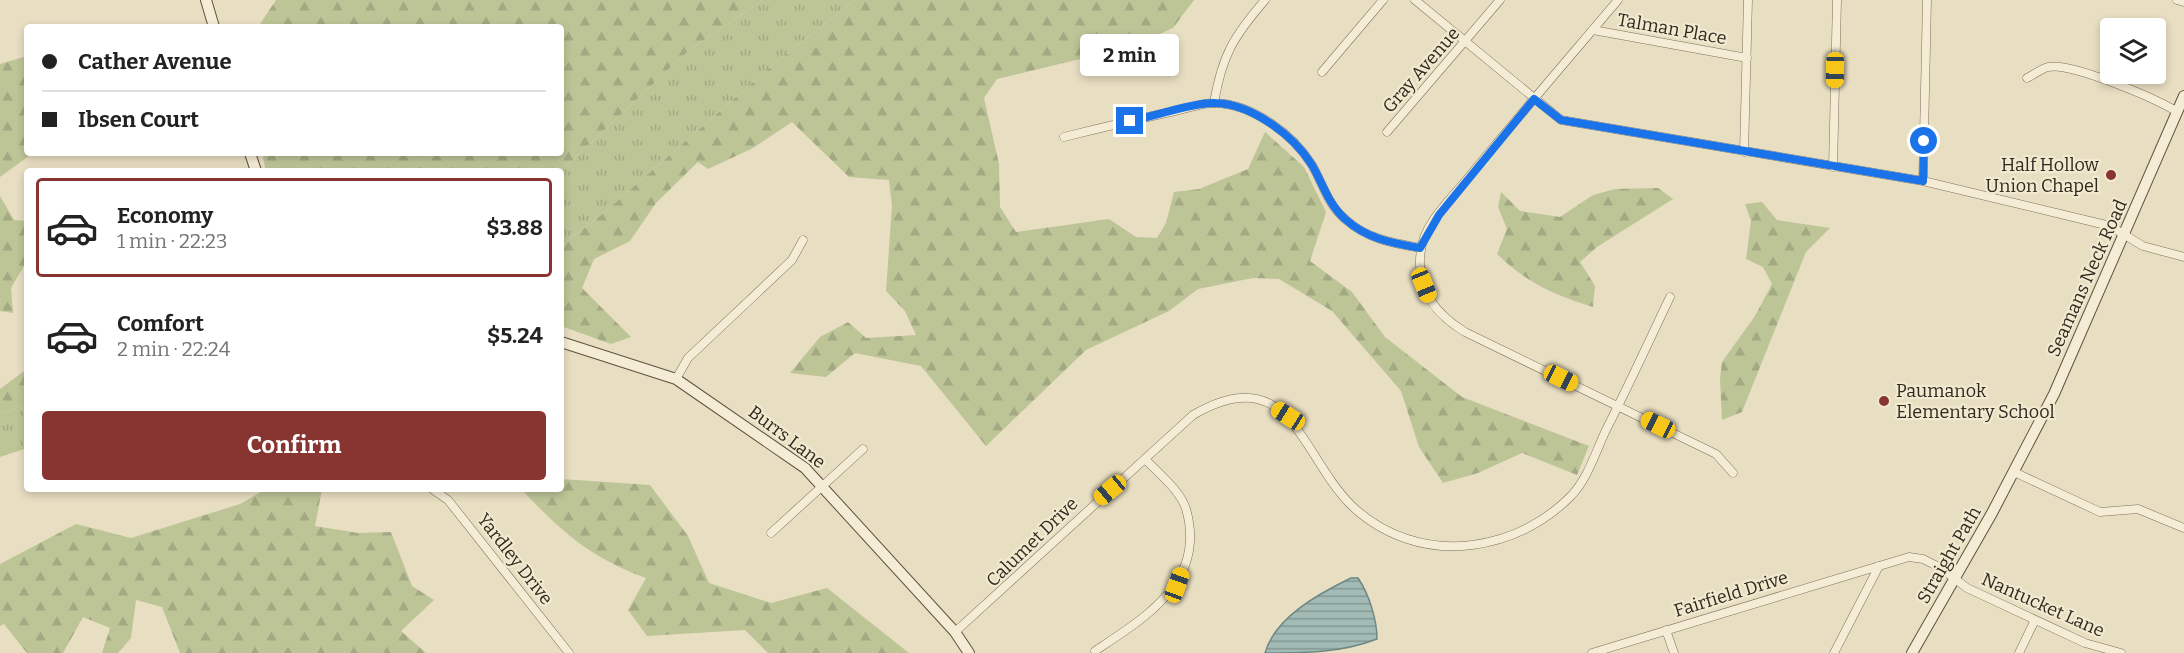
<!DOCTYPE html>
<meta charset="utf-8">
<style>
:root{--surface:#fff;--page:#f6f6f6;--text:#222;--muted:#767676;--line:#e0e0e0;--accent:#883532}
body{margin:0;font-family:Bitter,serif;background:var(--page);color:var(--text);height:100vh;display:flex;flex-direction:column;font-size:22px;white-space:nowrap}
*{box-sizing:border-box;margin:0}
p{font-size:20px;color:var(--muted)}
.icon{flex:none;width:33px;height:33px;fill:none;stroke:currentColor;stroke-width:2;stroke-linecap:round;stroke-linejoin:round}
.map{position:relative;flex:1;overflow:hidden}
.details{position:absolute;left:24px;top:168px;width:540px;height:324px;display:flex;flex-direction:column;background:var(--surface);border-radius:6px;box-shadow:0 3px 9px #0003}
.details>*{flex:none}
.top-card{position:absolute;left:24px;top:24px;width:540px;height:132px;border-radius:6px;box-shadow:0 3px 9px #0003;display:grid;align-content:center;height:132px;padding:0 18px;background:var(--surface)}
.tools{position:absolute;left:2100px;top:18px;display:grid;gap:12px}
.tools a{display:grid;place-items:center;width:66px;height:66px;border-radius:6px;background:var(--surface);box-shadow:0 3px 9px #0003;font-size:30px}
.end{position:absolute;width:27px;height:27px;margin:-14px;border:8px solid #1a73e8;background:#fff;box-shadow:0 0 0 3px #fff}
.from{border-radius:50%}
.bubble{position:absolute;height:42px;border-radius:6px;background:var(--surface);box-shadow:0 3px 9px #0003;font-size:20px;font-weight:700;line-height:42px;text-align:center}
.car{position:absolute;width:18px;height:36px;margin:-18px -9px;border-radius:8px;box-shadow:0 0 4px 2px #0007;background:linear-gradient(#f5c518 24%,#345 0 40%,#f5c518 0 76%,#345 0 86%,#f5c518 0)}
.top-card b{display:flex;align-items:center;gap:21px;height:57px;font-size:22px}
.top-card b+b{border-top:2px solid var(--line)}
.top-card i{width:15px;height:15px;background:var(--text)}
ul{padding:10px 0 0;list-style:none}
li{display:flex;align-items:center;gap:18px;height:99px;margin:0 12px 9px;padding:0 6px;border:3px solid transparent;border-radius:6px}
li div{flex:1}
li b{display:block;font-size:22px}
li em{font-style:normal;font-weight:700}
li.current{border-color:var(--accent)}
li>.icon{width:54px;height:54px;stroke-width:1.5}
.button{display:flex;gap:12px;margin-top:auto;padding:12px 18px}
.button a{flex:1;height:69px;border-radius:6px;background:var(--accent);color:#fff;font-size:24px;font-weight:700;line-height:69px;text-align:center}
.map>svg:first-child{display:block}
</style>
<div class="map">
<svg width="2184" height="653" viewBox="0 0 2184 653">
<defs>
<pattern id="grass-tufts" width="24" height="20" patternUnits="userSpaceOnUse" patternTransform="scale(1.5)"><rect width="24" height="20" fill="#bdc597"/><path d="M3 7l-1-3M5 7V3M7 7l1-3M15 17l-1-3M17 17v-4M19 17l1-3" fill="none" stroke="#a3a982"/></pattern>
<pattern id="forest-firs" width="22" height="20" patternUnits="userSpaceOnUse" patternTransform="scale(1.5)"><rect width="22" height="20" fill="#bdc597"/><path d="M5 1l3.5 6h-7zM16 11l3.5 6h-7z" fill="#a3a982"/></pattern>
<pattern id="water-rules" width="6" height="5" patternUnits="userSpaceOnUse" patternTransform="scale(1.5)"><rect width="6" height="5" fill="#a3bbb5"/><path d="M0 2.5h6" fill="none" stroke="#859893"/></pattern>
</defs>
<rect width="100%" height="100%" fill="#e8dec2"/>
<!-- grass -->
<g fill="url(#grass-tufts)">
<polygon points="763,0 855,0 776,62 600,216 561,246 561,171 688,51"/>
<polygon points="27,404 27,448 0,457 0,414"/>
</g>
<!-- forest -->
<g fill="url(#forest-firs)">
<polygon points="276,0 763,0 688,51 561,171 266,171 262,153 561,153 561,27 258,27"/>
<polygon points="855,0 1194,0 1173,28 1130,47 997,79 984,98 999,164 1000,207 1016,232 1109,219 1136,237 1157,238 1166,223 1174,192 1199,189 1248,169 1265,132 1304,167 1326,212 1310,261 1352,292 1385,337 1462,397 1589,446 1577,475 1522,453 1478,473 1443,483 1419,447 1401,391 1332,311 1279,279 1253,278 1198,289 1169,311 1086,350 986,446 921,366 855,353 826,377 790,373 820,337 848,322 866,338 916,335 905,311 886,291 892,206 889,180 849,177 792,122 753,148 708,169 698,162 656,203 630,241 594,259 582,288 631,337 611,344 561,326 561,246 600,216 776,62"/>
<polygon points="27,56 27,153 33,153 0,177 0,64"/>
<path d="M 1658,188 L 1673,199 L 1597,247 L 1580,262 L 1595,286 L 1593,307 C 1554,295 1527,283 1497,254 L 1507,229 L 1498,207 L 1501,192 L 1520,211 L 1560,217 L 1593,195 L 1615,189 Z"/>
<polygon points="0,196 14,220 27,221 27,261 11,288 13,313 0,311"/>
<polygon points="1762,202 1777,220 1830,228 1806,252 1742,412 1722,420 1720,379 1722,362 1755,316 1772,284 1763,267 1746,259 1751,221 1745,204"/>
<polygon points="27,369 27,404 0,414 0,389"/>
<path d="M 561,479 L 650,485 L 688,536 L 709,583 L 771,603 L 827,588 L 909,653 L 768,653 L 745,630 L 647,636 L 628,610 L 646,578 C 589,557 562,532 521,489 L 561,489 Z"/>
<polygon points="266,489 322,489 315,526 358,533 391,532 412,586 434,600 401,631 426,653 180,653 162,607 136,600 131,638 118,653 102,653 110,628 83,617 63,653 27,653 4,624 0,626 0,564 76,524 131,538 240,504"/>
</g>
<!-- water -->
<path fill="url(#water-rules)" stroke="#6c8882" stroke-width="1.5" d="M 1351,578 L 1358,578 C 1369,594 1377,620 1377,639 C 1341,653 1304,653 1265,653 C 1275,617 1320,593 1351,578 Z"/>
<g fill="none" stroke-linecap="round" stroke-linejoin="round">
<defs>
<g id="street">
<polyline points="1415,0 1561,120 1923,181 2110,226 2143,246 2184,257"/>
<path d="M 1618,0 C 1568,59 1517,118 1468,178 C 1452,198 1424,223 1421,250 C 1415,288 1434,313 1465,332 L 1716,454 L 1733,473"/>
<polyline points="2177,0 2184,2"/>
<polyline points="1593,30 1747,58"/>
<polyline points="1322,72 1383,0"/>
<path d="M 2027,78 C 2033,75 2041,69 2048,67 C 2071,62 2154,98 2176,111"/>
<path d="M 1214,103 C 1222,55 1234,36 1265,0"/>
<polyline points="1387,132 1500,0"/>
<path d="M 1064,137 C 1100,128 1138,119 1175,111 C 1187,109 1203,102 1215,103 C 1252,104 1293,134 1312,165 C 1323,184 1328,205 1345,219 C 1367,239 1392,243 1421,248"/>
<polyline points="1744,152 1748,0"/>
<polyline points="1833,167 1837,0"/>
<polyline points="1923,181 1927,0"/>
<polyline points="676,379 688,358 792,260 803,240"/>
<polyline points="2014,472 2100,512 2138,509 2184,528"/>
<polyline points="432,489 448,500 569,653"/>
<polyline points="771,533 863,449"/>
<polyline points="1666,630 1674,653"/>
<path d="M 955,632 L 1193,415 C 1290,358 1300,454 1351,505 C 1383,536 1428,551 1472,545 C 1510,540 1544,523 1571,496 C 1589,477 1596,450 1607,428 C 1629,385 1649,341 1670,297"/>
<path d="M 1095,651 C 1146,617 1207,581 1186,509 C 1180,490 1158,473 1145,459"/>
<polyline points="1592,653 1909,557 1923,559 1941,568 1967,588 2085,643 2121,653"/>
<polyline points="1834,653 1879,566"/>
<polyline points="2019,653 2035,620"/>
</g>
<g id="secondary">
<polyline points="206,0 214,27"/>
<polyline points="250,153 256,171"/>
<polyline points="561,342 676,379 805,468 955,632 969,653"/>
<polyline points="1912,653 1992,513 2054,394 2184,96"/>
</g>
</defs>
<!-- street casing -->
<use href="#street" stroke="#80705b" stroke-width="9"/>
<!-- secondary casing -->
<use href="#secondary" stroke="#61513e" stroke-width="12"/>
<!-- street -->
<use href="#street" stroke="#f4ecd4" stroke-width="8"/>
<!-- secondary -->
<use href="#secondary" stroke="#f4ecd4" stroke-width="10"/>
</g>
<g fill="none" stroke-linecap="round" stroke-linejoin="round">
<!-- route -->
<path stroke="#1a73e8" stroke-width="8" d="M 1130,121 C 1151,117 1195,102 1215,103 C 1252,104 1293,135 1312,165 C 1323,184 1328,204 1345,219 C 1367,239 1392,243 1420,248 L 1439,215 L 1534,99 L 1561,120 L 1923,181 L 1924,141"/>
</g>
<!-- markers -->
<g fill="#883532" stroke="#f1e9d0" stroke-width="2">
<circle cx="2111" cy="175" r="6"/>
<circle cx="1884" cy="401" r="6"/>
</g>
<g text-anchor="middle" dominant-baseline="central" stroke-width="4.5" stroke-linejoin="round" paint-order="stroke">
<!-- street labels -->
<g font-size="18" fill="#31281e" stroke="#f1e9d0">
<text transform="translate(1672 29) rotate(10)">Talman Place</text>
<text transform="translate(1421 70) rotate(-49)">Gray Avenue</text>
<text transform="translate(2087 278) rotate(-66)">Seamans Neck Road</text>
<text transform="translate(787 437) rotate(37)">Burrs Lane</text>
<text transform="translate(1032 542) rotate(-44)">Calumet Drive</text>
<text transform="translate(1949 555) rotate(-60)">Straight Path</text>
<text transform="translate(515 559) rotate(52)">Yardley Drive</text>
<text transform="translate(1731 594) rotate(-17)">Fairfield Drive</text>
<text transform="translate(2043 605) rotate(24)">Nantucket Lane</text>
</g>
<!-- poi labels -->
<g font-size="18" fill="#31281e" stroke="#f1e9d0" text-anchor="end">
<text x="2099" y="165">Half Hollow<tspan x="2099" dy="21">Union Chapel</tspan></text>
<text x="1896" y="391" text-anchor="start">Paumanok<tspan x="1896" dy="21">Elementary School</tspan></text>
</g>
</g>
</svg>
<div class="tools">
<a><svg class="icon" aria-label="layers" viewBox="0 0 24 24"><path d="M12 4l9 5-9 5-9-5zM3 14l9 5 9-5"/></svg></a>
</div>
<i class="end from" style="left:1924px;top:141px"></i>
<i class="end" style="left:1130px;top:121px"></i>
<div class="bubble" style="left:1080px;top:34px;width:99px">2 min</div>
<i class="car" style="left:1835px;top:70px;rotate:181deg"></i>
<i class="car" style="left:1424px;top:285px;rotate:158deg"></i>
<i class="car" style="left:1561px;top:378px;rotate:116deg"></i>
<i class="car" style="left:1288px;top:416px;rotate:302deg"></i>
<i class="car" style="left:1658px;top:425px;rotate:296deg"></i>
<i class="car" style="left:1110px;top:490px;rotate:230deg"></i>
<i class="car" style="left:1177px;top:585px;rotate:20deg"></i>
<div class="top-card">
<b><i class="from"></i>Cather Avenue</b>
<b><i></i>Ibsen Court</b>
</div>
<section class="details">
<ul>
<li class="current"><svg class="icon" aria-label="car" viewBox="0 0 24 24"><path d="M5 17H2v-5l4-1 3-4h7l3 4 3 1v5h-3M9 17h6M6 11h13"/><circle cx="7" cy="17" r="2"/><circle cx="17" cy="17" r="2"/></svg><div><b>Economy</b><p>1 min · 22:23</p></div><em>$3.88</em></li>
<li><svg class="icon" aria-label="car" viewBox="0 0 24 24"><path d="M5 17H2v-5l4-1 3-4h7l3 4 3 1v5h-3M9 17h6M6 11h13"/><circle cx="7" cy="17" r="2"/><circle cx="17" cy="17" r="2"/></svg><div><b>Comfort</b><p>2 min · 22:24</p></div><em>$5.24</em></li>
</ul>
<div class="button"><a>Confirm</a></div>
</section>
</div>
